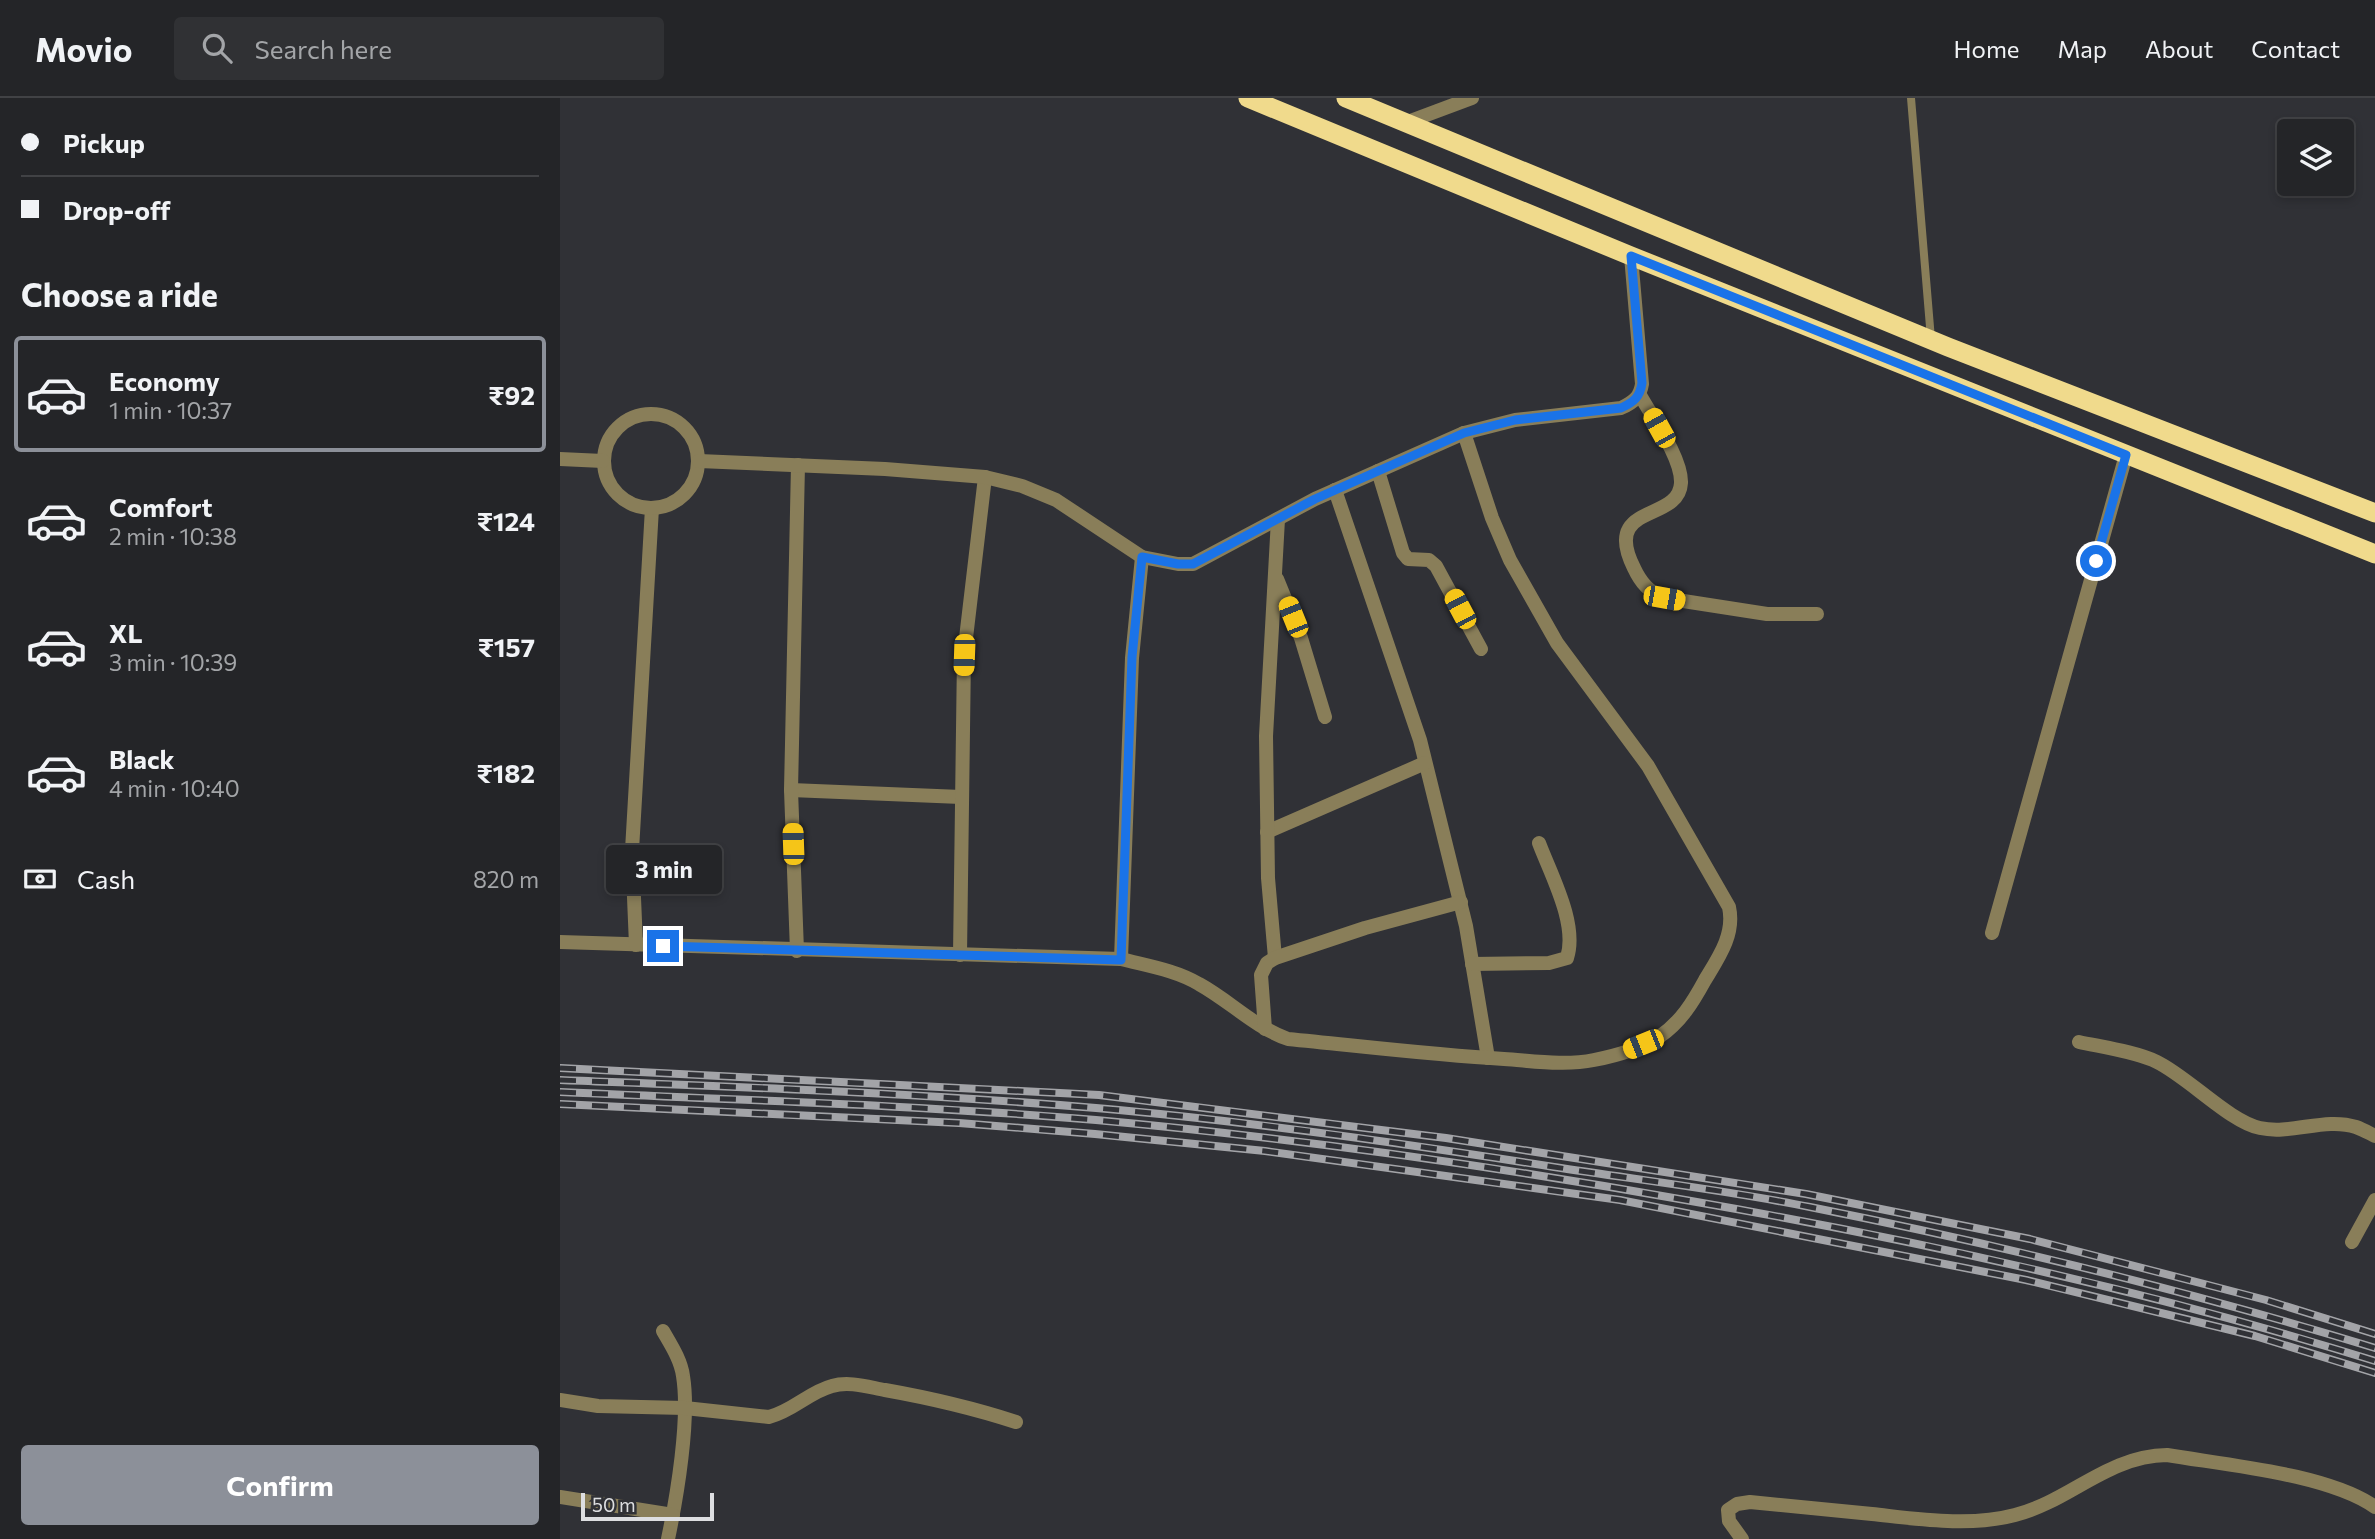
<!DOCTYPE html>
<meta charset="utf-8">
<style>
:root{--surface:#242528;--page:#303134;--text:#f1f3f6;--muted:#a3a5a8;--line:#414245;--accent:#8c9099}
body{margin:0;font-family:Commissioner,sans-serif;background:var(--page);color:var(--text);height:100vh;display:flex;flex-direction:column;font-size:26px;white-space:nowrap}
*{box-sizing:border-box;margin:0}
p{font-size:23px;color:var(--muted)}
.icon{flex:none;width:38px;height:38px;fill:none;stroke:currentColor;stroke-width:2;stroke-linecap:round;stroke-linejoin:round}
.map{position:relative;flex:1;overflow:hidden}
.details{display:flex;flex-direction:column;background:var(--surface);width:560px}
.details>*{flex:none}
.banner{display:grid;align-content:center;height:154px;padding:0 21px;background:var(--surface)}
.tools{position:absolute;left:1717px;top:21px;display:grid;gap:14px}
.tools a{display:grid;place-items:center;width:77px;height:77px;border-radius:7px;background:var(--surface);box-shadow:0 4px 10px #0003,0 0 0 2px var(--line);font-size:35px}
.scale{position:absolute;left:21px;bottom:18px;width:133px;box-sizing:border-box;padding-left:7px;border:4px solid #dddee1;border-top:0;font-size:19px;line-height:24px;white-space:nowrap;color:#dddee1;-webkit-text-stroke:5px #303136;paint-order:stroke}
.end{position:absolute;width:32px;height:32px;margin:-16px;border:9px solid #1a73e8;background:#fff;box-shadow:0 0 0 4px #fff}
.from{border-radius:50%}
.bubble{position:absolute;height:49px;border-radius:7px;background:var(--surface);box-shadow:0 4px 10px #0003,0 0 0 2px var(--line);font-size:23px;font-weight:700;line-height:49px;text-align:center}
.car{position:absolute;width:21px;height:42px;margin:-21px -10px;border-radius:9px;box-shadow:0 0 5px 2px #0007;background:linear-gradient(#f5c518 24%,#345 0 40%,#f5c518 0 76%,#345 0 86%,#f5c518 0)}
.banner b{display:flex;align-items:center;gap:24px;height:66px;font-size:26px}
.banner b+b{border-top:2px solid var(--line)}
.banner i{width:18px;height:18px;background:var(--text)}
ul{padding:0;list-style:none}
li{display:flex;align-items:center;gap:21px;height:116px;margin:0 14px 10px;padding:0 7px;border:4px solid transparent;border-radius:7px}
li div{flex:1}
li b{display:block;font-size:26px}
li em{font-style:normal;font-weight:700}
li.current{border-color:var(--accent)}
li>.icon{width:63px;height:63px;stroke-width:1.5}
h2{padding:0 21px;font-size:32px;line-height:84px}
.pay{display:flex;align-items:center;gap:18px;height:77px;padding:0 21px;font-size:26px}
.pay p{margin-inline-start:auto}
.button{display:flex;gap:14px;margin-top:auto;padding:14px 21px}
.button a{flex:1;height:80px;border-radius:7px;background:var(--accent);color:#fff;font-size:28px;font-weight:700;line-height:80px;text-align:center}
header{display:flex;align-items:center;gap:42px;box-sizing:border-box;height:98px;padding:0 35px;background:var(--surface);border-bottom:2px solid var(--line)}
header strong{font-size:33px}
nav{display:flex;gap:38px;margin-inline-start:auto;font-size:24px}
.search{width:490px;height:63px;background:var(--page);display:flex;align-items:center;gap:18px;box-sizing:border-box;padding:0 24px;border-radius:7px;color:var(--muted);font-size:26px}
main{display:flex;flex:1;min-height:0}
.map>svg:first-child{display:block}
</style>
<header>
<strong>Movio</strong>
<div class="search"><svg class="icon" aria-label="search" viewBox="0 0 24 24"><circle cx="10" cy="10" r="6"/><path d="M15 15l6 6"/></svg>Search here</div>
<nav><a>Home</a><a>Map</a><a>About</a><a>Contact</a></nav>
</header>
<main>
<section class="details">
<div class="banner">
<b><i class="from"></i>Pickup</b>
<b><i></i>Drop-off</b>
</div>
<h2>Choose a ride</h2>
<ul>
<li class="current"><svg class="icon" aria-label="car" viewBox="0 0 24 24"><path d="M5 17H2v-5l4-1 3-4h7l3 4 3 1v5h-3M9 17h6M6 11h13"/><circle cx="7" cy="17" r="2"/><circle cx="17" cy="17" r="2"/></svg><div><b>Economy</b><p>1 min · 10:37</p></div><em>₹92</em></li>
<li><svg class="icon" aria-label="car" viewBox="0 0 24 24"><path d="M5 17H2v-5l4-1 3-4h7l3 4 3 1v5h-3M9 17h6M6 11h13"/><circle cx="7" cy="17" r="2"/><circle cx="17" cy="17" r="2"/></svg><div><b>Comfort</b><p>2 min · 10:38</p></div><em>₹124</em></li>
<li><svg class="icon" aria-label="car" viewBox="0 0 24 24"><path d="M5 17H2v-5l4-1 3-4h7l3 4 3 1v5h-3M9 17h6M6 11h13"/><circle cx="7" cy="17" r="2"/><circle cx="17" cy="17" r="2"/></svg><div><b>XL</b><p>3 min · 10:39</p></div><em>₹157</em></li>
<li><svg class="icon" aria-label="car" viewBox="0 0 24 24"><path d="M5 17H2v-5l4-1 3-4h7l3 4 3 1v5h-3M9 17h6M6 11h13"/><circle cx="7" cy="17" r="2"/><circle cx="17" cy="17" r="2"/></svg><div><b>Black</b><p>4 min · 10:40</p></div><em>₹182</em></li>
</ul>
<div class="pay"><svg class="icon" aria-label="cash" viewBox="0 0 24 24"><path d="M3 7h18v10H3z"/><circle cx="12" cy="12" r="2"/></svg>Cash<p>820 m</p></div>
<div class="button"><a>Confirm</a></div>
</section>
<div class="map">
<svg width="1815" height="1441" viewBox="0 0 1815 1441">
<rect width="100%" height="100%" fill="#303136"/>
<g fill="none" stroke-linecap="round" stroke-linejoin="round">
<!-- service -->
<polyline stroke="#897e59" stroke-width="8" points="1351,0 1371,241"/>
<!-- minor -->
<g stroke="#897e59" stroke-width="14">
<polyline points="845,25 912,0"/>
<path d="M 1080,297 C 1092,319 1122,360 1121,385 C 1119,425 1041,404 1074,470 C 1081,485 1089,494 1104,500 L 1207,516 L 1257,516"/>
<polyline points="818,373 843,455 848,461 869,462 876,468 921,551"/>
<polyline points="775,392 860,642 906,828 928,960"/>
<polyline points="717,481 741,540 765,619"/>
<polyline points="231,692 401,699"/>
<polyline points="707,734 865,665"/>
<polyline points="1432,835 1566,357"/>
<path d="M 0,844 L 561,861 C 588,868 615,872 639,886 C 670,903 694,929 728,941 C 800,948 872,957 944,961 C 974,963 1005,968 1034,962 C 1055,958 1081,950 1099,939 C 1121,924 1133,904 1145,882 C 1159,859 1175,836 1169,809 L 1088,668 L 997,545 L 950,462 L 932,420 L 904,335"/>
<polyline points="76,847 72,752 92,410"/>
<polyline points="237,853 231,692 238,367"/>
<polyline points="400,857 404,557 425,379"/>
<polyline points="715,860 708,780 706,638 718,421"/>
<polyline points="561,861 572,560 582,459"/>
<path d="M 912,866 L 989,865 L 1007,860 C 1018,826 991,777 979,745"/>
<polyline points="705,931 701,877 707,865 715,860 805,830 901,804"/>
<path d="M 1519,944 C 1542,949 1577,954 1597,964 C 1628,979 1670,1024 1700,1030 C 1731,1037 1765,1019 1796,1029 C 1802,1031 1809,1035 1815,1038"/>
<polyline points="1792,1144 1815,1102"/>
<path d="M 103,1233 C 111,1247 121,1262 123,1278 C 130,1321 117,1398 108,1441"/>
<path d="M 0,1302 L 38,1308 L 125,1310 L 209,1319 C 233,1313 249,1294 272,1288 C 289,1283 308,1289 325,1292 C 370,1300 413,1310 456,1324"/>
<polyline points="0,1399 113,1417"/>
<path d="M 1182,1441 L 1169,1423 L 1168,1412 L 1177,1406 L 1190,1404 C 1231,1408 1272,1412 1312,1416 C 1359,1421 1410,1429 1455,1417 C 1510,1403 1547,1358 1607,1357 C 1666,1367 1768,1376 1815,1409"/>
</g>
<!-- tertiary -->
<g stroke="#897e59" stroke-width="14">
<circle cx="91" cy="363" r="47"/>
<polyline points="0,361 43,363"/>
<path d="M 139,363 L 325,371 L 425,379 L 462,388 L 496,402 L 582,459 L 618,466 L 633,466 L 755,401 L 904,335 L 955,322 L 1061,310 C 1074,304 1080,299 1082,286 L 1071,158"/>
</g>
<!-- trunk -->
<g stroke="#f0da8c" stroke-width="19">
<polyline points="688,0 1071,158 1815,456"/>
<polyline points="786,0 1388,249 1815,415"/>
</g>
<defs>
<g id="rail">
<polyline points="0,970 539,997 886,1040 1246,1096 1470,1141 1706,1202 1815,1236"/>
<path d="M 0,982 C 179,989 357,995 536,1010 C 689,1023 842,1045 994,1069 C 1079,1082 1166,1092 1250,1109 C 1441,1147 1629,1193 1815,1250"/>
<path d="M 0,994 C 179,1002 358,1007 536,1022 C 735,1040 934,1068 1131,1103 C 1362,1143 1591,1193 1815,1263"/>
<polyline points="0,1006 399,1025 535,1036 705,1053 1060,1102 1466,1182 1695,1238 1815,1275"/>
</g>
</defs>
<!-- rail casing -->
<use href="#rail" stroke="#a3a4a8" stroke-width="8"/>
<!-- rail -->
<use href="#rail" stroke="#303136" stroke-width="5" stroke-dasharray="16" stroke-linecap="butt"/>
</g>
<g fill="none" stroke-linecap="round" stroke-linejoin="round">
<!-- route -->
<path stroke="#1a73e8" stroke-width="9" d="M 103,848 L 561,862 L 572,559 L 582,459 L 618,466 L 633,466 L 755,401 L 904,335 L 955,322 L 1061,310 C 1074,304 1080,299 1082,285 L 1071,158 L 1566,357 L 1536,463"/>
</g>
</svg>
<div class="tools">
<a><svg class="icon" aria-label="layers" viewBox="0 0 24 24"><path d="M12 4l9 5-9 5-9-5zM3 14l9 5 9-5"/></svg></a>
</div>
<div class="scale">50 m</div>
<i class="end from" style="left:1536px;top:463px"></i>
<i class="end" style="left:103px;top:848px"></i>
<div class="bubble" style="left:46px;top:747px;width:116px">3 min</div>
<i class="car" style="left:1099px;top:330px;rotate:331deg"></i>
<i class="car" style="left:1104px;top:500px;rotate:100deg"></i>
<i class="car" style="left:900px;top:511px;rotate:332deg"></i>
<i class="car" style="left:733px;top:519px;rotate:338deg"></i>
<i class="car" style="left:404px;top:557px;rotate:182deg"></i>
<i class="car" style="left:233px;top:746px;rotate:358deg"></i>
<i class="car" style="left:1083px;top:946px;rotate:248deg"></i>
</div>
</main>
